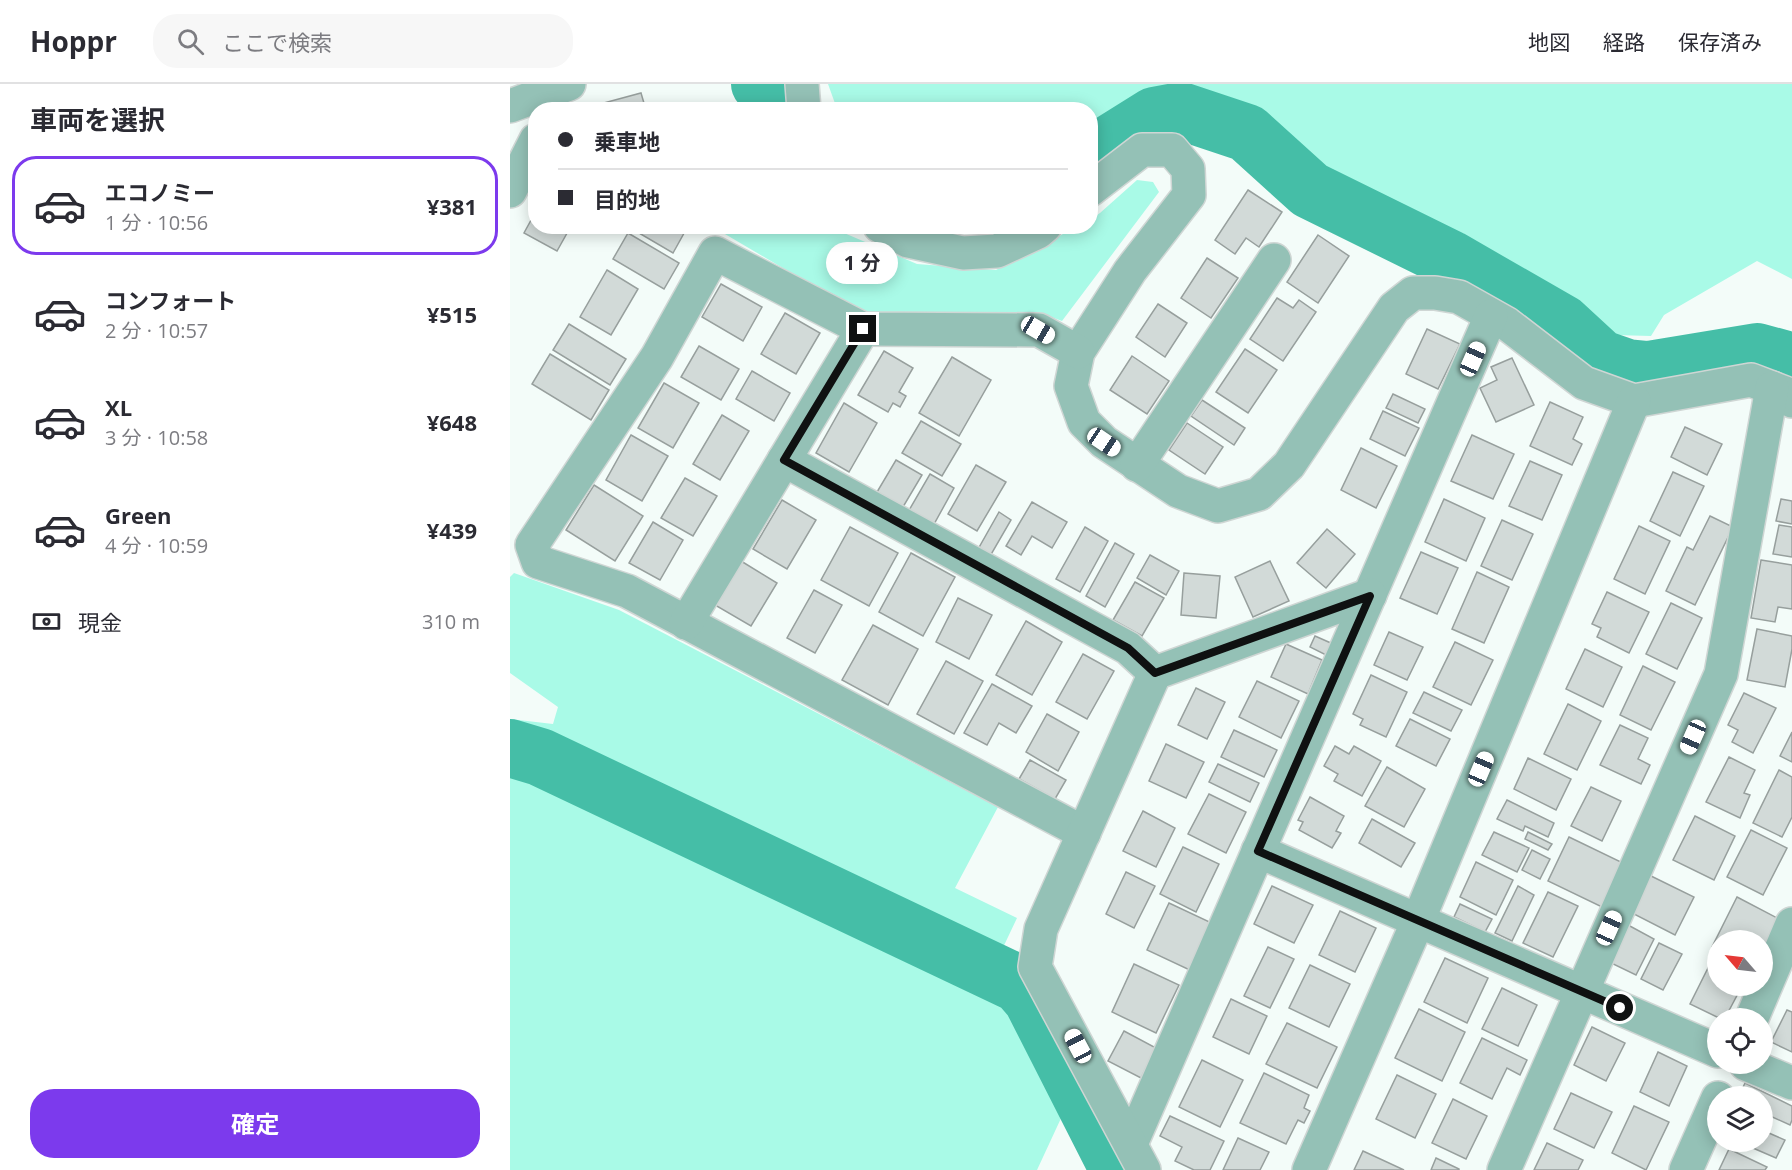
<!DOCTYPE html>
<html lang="ja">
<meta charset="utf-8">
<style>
:root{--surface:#fff;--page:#f7f7f7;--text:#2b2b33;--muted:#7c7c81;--line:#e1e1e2;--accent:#7c3aed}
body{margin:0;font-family:"Open Sans","Noto Sans JP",sans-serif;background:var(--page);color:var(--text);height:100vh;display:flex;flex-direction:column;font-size:22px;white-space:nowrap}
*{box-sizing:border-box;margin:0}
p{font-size:20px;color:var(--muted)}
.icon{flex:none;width:33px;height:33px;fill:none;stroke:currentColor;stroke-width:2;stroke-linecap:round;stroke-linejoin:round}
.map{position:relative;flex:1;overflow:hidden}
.panel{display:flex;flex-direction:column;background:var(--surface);width:510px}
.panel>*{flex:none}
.guide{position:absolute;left:18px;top:18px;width:570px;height:132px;border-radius:24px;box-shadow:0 3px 15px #0003;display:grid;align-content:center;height:132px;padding:0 30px;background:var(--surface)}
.needle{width:39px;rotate:298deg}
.tools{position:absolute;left:1197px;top:846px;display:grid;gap:12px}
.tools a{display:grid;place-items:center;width:66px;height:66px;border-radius:50%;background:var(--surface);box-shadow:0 3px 15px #0003;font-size:30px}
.end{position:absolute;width:27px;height:27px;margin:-14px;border:8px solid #0f1111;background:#fff;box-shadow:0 0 0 3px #fff}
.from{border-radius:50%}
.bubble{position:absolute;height:42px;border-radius:21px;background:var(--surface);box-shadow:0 3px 15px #0003;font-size:20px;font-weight:700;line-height:42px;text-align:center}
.car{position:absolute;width:18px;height:36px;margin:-18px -9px;border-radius:8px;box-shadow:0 0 4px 2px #0007;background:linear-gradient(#fff 24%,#345 0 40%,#fff 0 76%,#345 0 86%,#fff 0)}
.guide b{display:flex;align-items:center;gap:21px;height:57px;font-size:22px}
.guide b+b{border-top:2px solid var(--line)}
.guide i{width:15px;height:15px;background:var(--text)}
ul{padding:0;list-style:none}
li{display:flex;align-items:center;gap:18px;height:99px;margin:0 12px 9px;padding:0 18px;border:3px solid transparent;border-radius:24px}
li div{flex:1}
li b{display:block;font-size:22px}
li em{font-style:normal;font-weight:700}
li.on{border-color:var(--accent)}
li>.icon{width:54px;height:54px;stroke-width:1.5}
h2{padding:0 30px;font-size:27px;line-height:72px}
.pay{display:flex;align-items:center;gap:15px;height:66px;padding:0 30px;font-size:22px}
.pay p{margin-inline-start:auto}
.cta{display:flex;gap:12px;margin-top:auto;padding:12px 30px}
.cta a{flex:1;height:69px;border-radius:24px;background:var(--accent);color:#fff;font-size:24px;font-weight:700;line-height:69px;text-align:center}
header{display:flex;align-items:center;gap:36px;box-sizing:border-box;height:84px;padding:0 30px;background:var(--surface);border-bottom:2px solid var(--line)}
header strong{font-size:28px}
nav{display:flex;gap:33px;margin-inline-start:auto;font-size:21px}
.search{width:420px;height:54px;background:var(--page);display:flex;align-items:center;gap:15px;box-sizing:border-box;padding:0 21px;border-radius:24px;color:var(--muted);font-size:22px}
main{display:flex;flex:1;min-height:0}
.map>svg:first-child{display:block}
</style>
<header>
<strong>Hoppr</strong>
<div class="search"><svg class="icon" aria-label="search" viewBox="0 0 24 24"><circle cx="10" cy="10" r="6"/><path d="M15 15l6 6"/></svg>ここで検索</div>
<nav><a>地図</a><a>経路</a><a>保存済み</a></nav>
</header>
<main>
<section class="panel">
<h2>車両を選択</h2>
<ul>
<li class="on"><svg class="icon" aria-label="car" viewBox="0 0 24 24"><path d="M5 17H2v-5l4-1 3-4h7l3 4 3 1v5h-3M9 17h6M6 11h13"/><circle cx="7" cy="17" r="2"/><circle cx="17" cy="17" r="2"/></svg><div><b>エコノミー</b><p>1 分 · 10:56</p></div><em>¥381</em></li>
<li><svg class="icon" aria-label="car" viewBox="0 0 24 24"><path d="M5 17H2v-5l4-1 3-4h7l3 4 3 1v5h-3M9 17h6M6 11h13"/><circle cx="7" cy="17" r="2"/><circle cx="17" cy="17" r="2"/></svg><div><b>コンフォート</b><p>2 分 · 10:57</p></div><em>¥515</em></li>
<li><svg class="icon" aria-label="car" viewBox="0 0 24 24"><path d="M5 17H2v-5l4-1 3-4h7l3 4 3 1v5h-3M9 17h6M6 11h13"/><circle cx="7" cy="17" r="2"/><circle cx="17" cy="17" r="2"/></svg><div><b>XL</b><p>3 分 · 10:58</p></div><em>¥648</em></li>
<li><svg class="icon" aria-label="car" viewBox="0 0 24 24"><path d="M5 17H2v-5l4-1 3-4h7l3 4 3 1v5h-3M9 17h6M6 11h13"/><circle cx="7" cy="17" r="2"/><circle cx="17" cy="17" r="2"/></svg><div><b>Green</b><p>4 分 · 10:59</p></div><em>¥439</em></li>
</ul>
<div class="pay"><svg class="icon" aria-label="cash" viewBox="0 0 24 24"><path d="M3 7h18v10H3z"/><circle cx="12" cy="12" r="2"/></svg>現金<p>310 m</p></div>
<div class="cta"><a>確定</a></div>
</section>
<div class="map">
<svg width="1282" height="1086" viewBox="0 0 1282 1086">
<rect width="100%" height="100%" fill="#f3fcf9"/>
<!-- green -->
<g fill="#a9fae7">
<polygon points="318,0 1282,0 1282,195 1247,177 1154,231 1141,252 1104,251 1042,231 912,153 791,98 716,38 645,20 581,61 580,26 327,25"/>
<polygon points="251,6 257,25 233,25"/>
<polygon points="627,96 643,98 649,108 552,237 528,228 351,230 203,143 320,143 407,180 486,186 566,143 580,142 581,135 590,129"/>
<polygon points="4,489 109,526 488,723 445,804 507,834 480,891 559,1017 527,1086 0,1086 0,635 43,640 48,623 0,589 0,493"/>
</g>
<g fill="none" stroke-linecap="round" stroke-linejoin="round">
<!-- river -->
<g stroke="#45bea7" stroke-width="58">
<polyline points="250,0 271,23"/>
<polyline points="580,72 644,32 671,27 737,49 800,106 940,175 1053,240 1091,275 1117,284 1138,286 1247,268 1273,275 1282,281"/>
<polyline points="0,664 30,673 509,900 522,915 609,1086"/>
</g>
</g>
<!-- building -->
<g fill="#d2dad8" stroke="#979f9d" stroke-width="1.5">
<polygon points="131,9 136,26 75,26 75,24"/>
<polygon points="738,106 772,128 749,163 736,154 725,170 705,156"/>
<polygon points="26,127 26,142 61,142 47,167 14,149"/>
<polygon points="117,142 178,142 163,169"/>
<polygon points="118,149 169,179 154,205 103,175"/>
<polygon points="808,151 839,172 808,219 777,198"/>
<polygon points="697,174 728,194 701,234 671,214"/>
<polygon points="97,186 128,205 101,251 70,233"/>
<polygon points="211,200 252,223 233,257 192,233"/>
<polygon points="767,214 783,224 789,216 806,228 773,277 740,255"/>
<polygon points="648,220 677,239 655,273 626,253"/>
<polygon points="275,229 310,249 286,290 251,270"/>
<polygon points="59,240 116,275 100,301 43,266"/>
<polygon points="917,245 950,260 928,305 896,290"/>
<polygon points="189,262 229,285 211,316 171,293"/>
<polygon points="735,265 767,286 738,329 706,308"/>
<polygon points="374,267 403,284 389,308 396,312 390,323 383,319 378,328 348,311"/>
<polygon points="40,270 99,306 81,336 22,300"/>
<polygon points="622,272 659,297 637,330 600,306"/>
<polygon points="442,273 481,296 449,352 409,329"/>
<polygon points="1002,274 1024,321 986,338 970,304 987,296 981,283"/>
<polygon points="242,287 280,309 264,337 226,315"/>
<polygon points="154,299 189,319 163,364 128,344"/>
<polygon points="883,310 915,325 908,339 876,324"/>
<polygon points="692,316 735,344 724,361 681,332"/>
<polygon points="1040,318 1073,333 1063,355 1072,360 1062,381 1020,362"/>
<polygon points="334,319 367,339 339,388 306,369"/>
<polygon points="873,327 909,344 895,372 860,355"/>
<polygon points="212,331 239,347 210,396 183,380"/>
<polygon points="411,337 451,360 432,392 392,369"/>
<polygon points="677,339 713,363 695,390 659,366"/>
<polygon points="1175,343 1212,360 1197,391 1161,373"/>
<polygon points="121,351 158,372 132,417 96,396"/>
<polygon points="962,351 1004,370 983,415 941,397"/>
<polygon points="851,364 887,382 866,424 831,406"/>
<polygon points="386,376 412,391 393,423 367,408"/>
<polygon points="1020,377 1052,391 1032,436 999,422"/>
<polygon points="466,381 496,398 467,447 438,430"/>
<polygon points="1163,388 1194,402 1170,452 1140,437"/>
<polygon points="420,390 444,404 423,442 398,428"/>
<polygon points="175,394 207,412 183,452 151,434"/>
<polygon points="84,401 133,432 105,477 56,446"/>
<polygon points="934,415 975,434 956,477 915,458"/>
<polygon points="1271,415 1282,417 1282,440 1266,437"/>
<polygon points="272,416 306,436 277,485 243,465"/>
<polygon points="522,418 557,438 542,464 522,452 511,471 496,462"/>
<polygon points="489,428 501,436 479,474 467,467"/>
<polygon points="1200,432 1223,443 1185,521 1156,507 1177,463 1183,466"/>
<polygon points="992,436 1023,450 1002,496 971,482"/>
<polygon points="143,438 173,456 150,496 119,479"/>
<polygon points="1269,441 1282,443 1282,473 1263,470"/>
<polygon points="1129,442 1160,457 1135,510 1104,495"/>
<polygon points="340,443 388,469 359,522 311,496"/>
<polygon points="575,443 598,457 570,508 546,495"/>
<polygon points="817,445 845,470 816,504 787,479"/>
<polygon points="605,459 624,470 595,523 576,512"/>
<polygon points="911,468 948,484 927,530 890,514"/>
<polygon points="401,469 445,493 413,552 369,528"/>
<polygon points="640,471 669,487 656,511 627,494"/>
<polygon points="1251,476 1282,481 1282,525 1268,523 1265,538 1241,534"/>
<polygon points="231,477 267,499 241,542 205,521"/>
<polygon points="760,477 779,517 743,533 725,493"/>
<polygon points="967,488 999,503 974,559 942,545"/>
<polygon points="674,489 710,492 706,534 671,531"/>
<polygon points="625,498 654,514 632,552 603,536"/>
<polygon points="304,506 332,521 305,569 277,554"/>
<polygon points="1097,508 1139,528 1119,569 1087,553 1091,544 1082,540"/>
<polygon points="448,514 482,531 459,575 426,558"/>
<polygon points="1161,519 1192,534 1167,585 1136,570"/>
<polygon points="516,537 552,558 522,611 486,591"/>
<polygon points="363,541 408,565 378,621 332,596"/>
<polygon points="1247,545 1282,552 1282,565 1275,603 1237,596"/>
<polygon points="879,548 913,563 897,596 864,581"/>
<polygon points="805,552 823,560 818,572 800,563"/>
<polygon points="945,558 983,576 961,621 923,603"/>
<polygon points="776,560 812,576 798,610 761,593"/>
<polygon points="1075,565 1112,583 1093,623 1056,605"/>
<polygon points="573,570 604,587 577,635 546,618"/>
<polygon points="436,577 473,597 444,650 407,630"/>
<polygon points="1133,582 1165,598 1141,646 1110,631"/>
<polygon points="861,591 897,608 876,653 850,641 853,635 843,630"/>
<polygon points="747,597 789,617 771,654 729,633"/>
<polygon points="482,600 522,622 506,649 489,639 477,661 454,649"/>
<polygon points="686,604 715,618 697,655 668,641"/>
<polygon points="914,608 952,626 941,647 903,629"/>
<polygon points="1234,609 1266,624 1243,669 1222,658 1228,646 1218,641"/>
<polygon points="1058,620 1091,637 1067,686 1034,670"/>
<polygon points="537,630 569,648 548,687 516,668"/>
<polygon points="900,635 940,655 926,682 886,662"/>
<polygon points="1110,641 1138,654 1128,675 1140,681 1131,700 1090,681"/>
<polygon points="724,646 767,666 754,693 711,673"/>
<polygon points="1282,648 1282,678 1270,672"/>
<polygon points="656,660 694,678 676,714 639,697"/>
<polygon points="825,662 839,670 844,662 871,677 852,712 824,697 828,690 814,682"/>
<polygon points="1219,673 1245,686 1234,709 1240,711 1230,734 1196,718"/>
<polygon points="1018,674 1061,695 1046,726 1004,705"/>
<polygon points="520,676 556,696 545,715 509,695"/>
<polygon points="708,680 749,699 740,718 699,698"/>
<polygon points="877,683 915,705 894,743 855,722"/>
<polygon points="1269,686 1282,693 1282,733 1272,753 1243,739"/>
<polygon points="1081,703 1111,717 1092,757 1061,742"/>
<polygon points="699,710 736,728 716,769 678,750"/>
<polygon points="800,713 834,732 826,747 831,749 822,764 789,746 793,738 788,736"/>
<polygon points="997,716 1044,739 1038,753 1015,742 1013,747 987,735"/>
<polygon points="633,727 665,744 646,783 613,767"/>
<polygon points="1185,732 1225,752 1204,796 1163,776"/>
<polygon points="862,735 905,759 891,783 849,759"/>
<polygon points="1241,746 1277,764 1253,811 1217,793"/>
<polygon points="984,748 1019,764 1007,788 972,771"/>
<polygon points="1018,748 1042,760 1038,766 1015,755"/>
<polygon points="1059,753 1113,779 1092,823 1038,797"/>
<polygon points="673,763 709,780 686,828 650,810"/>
<polygon points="1022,766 1040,775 1030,795 1012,786"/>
<polygon points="966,778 1003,796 986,831 950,813"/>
<polygon points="616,788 645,802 624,844 596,830"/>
<polygon points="1139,791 1184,813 1165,851 1120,828"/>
<polygon points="762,802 803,821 784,859 744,840"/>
<polygon points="1008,802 1024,811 1002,857 985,849"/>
<polygon points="1038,808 1068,822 1043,873 1013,859"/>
<polygon points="1227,813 1271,836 1252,873 1252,856 1208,856 1208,866 1202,863"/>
<polygon points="659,819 706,841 684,888 637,866"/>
<polygon points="950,820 982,835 975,848 944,833"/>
<polygon points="830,827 866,844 845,888 809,871"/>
<polygon points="1118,841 1144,855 1126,891 1099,878"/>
<polygon points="1149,859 1172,870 1153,906 1131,895"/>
<polygon points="758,863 784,875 760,924 734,912"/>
<polygon points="935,874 978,894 957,939 914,918"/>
<polygon points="1201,878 1208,881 1208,902 1232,902 1215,934 1209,934 1180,920"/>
<polygon points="624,880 669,901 646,949 602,928"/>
<polygon points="800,881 840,900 819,943 779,924"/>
<polygon points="992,904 1027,921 1008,962 972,945"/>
<polygon points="721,915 757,932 739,970 703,953"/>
<polygon points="909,925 955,948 932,997 885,974"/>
<polygon points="1277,926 1282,928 1282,968 1261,958"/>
<polygon points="777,939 827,963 807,1004 756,980"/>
<polygon points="1082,943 1115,959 1096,997 1064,981"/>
<polygon points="614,947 646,964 631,994 598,977"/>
<polygon points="972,954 1017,976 1010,991 997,984 982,1015 950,999"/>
<polygon points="1148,968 1177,982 1159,1022 1130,1008"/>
<polygon points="692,976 733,996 710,1043 669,1023"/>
<polygon points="754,989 799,1011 794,1024 800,1027 794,1039 788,1036 776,1060 730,1039"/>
<polygon points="887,991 926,1010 905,1054 866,1035"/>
<polygon points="1235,999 1282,1022 1282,1036 1280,1041 1258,1031 1252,1043 1252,1012 1229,1012"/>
<polygon points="1061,1009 1102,1028 1084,1064 1044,1045"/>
<polygon points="943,1015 977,1032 956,1075 922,1059"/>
<polygon points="1124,1022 1159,1038 1136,1086 1102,1069"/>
<polygon points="660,1032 714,1057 700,1086 684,1086 665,1077 672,1063 650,1052"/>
<polygon points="1252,1046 1275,1056 1266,1074 1229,1058 1252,1058"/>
<polygon points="728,1054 759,1068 750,1086 713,1086"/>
<polygon points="1037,1059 1073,1076 1068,1086 1024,1086"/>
<polygon points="1219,1065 1257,1083 1255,1086 1209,1086"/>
<polygon points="853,1067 894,1086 844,1086"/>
<polygon points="926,1074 949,1085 949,1086 921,1086"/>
</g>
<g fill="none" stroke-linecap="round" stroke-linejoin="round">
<defs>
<g id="minor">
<polyline points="292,0 294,26"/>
<polyline points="0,22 59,0"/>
<polyline points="580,106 632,66 662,66 678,85 679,111 620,187 568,268 561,302 574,338 594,358 668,407 708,422 749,410 779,381 884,224 903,209 925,209 949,213 997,240 1074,299 1124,317 1241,296 1275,309 1282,317"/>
<polyline points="0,107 26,56"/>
<polyline points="370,142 398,157 453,169 487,167 528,148 535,142"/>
<polyline points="568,268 529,246 353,245 205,169 147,273 22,461 28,478 117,507 574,749"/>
<polyline points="274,376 618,564 645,589"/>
<polyline points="627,381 764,176"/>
<polyline points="176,539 353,245"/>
<polyline points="748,767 1208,967"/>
<polyline points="1242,934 1282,840"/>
<polyline points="1236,980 1282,999"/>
<polyline points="621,1060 981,232"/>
<polyline points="634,1086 525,883 531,845 645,589 860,511"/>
<polyline points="799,1086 908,837 1124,317"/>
<polyline points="994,1086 1211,590 1262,304"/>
<polyline points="1176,1086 1208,1014"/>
</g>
</defs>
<!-- minor casing -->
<use href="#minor" stroke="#cfd6d4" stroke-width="36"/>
<!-- minor -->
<use href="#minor" stroke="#94c1b6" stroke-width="33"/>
</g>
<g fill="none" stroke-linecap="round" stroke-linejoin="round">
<!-- route -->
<polyline stroke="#0f1111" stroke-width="8" points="353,245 274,376 618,564 645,589 860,512 748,767 1110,924"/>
</g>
</svg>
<div class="tools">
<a><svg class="needle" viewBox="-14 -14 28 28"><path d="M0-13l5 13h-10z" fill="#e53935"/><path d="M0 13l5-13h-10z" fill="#7c7c81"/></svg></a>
<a><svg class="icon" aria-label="locate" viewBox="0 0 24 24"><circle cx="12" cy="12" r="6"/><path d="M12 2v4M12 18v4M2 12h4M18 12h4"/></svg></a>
<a><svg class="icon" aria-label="layers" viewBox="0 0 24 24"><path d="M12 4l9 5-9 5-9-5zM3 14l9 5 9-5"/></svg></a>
</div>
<i class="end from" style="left:1110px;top:924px"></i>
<i class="end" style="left:353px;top:245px"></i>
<div class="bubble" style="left:316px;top:158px;width:72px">1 分</div>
<i class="car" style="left:528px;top:246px;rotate:120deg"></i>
<i class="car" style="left:963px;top:275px;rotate:24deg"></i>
<i class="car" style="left:594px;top:358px;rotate:124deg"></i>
<i class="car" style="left:1183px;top:653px;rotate:204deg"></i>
<i class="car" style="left:971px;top:685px;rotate:23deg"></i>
<i class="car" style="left:1099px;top:844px;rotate:24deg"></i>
<i class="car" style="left:568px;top:962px;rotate:332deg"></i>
<div class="guide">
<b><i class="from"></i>乗車地</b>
<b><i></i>目的地</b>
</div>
</div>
</main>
